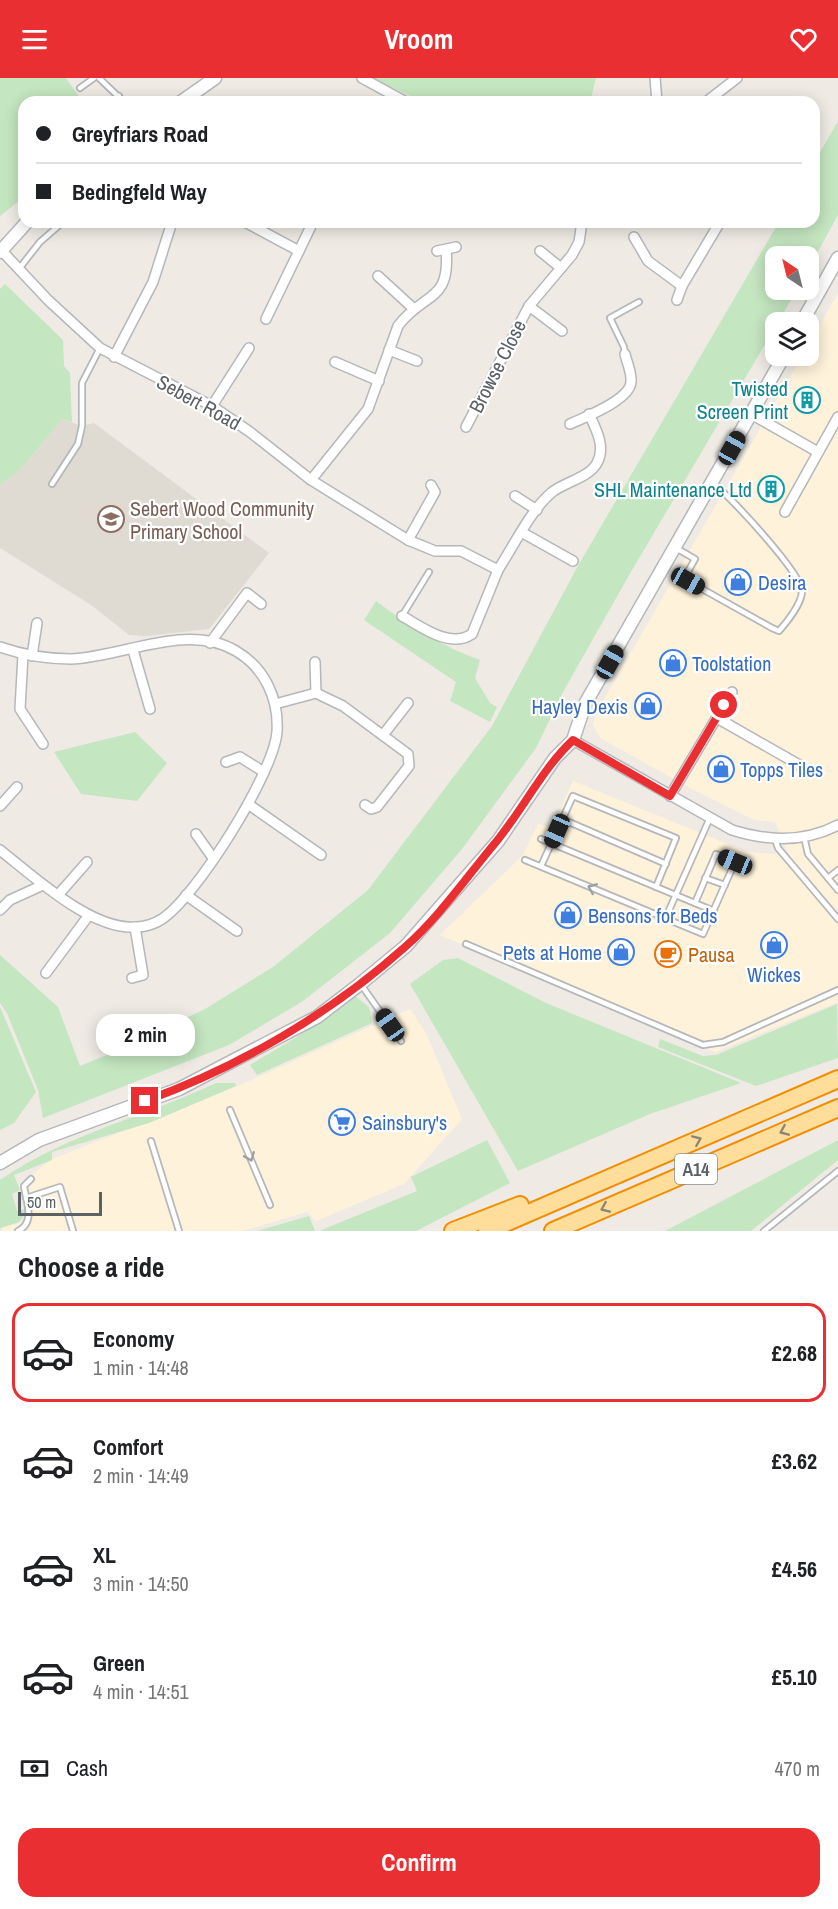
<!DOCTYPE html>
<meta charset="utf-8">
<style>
:root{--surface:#fff;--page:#f6f6f6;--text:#202124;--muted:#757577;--line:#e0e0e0;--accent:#ea2f33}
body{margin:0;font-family:"Archivo Narrow",sans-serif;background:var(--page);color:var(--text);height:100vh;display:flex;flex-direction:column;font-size:22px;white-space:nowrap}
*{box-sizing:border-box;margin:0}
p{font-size:20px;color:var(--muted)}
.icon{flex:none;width:33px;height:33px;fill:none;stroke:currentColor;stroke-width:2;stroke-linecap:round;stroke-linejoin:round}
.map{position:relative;height:1153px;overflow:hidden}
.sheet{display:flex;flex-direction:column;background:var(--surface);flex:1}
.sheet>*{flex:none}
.banner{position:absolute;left:18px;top:18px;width:802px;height:132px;border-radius:18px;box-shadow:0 3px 15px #0003;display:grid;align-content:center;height:132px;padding:0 18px;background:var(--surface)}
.needle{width:39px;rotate:325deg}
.controls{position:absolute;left:765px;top:168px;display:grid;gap:12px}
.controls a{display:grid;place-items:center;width:54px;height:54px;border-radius:12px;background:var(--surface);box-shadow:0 3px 15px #0003;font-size:30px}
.scale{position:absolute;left:18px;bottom:15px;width:84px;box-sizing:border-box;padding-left:6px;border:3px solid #5c6165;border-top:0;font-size:16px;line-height:21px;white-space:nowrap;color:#5c6165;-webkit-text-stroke:4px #fff;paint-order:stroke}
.end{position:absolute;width:27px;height:27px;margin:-14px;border:8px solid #ea2f33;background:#fff;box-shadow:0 0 0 3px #fff}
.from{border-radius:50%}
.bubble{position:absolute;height:42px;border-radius:18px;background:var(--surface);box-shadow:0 3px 15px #0003;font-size:20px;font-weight:700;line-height:42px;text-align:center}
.car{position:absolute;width:18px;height:36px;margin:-18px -9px;border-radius:8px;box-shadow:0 0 4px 2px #0007;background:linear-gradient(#222 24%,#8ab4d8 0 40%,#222 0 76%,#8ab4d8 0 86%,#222 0)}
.banner b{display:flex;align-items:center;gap:21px;height:57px;font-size:22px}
.banner b+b{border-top:2px solid var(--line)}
.banner i{width:15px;height:15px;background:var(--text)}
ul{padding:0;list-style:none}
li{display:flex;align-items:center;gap:18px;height:99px;margin:0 12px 9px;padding:0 6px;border:3px solid transparent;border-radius:18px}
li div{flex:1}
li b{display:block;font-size:22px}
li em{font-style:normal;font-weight:700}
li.current{border-color:var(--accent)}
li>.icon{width:54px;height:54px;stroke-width:1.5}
h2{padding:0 18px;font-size:27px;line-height:72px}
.pay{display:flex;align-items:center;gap:15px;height:66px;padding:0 18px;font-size:22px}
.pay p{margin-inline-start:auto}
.primary-button{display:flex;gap:12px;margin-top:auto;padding:12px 18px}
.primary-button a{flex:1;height:69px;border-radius:18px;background:var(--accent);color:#fff;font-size:24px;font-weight:700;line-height:69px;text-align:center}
header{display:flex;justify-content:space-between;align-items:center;height:78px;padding:0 18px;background:var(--accent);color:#fff;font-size:27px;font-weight:700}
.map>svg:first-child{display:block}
</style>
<header><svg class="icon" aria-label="menu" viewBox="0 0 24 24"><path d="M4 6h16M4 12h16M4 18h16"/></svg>Vroom<svg class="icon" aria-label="heart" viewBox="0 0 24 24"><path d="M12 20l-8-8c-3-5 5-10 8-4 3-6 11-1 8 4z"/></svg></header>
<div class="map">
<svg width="838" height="1153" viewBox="0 0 838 1153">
<rect width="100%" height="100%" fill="#efebe4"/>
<!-- commercial -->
<g fill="#fef2da">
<polygon points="838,215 838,924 715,974 440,857 523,777 538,746 552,750 573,703 747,774 789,777 775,744 754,742 690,710 600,660 593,647 596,635 802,278 808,278 809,266"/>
<polygon points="410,931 426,955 462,1041 404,1106 316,1143 307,1134 242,1153 2,1153 2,1150 22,1144 26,1137 19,1107 52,1081 238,1008"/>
</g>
<!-- education -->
<polygon fill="#dfdad2" points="62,341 82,348 94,345 269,475 209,551 146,558 129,557 91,527 0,470 0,407 21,391"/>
<!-- green -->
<g fill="#c4e6c0">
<polygon points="0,0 66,0 83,24 24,24 24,119 0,138"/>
<polygon points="372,0 596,0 590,24 423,24"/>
<polygon points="838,43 838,137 809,190 808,178 776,178 776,212 797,212 628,499 563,614 536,670 462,771 390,855 303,923 229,967 43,1040 38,1012 7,935 0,925 0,877 58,929 80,988 119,972 205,931 273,889 368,812 492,648 579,486 779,144 814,144 815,83"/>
<polygon points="5,206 63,262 64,288 70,295 72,344 62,341 21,391 0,407 0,211"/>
<path d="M 376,523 C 408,547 443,569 480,582 L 475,600 L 490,625 L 497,629 L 490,644 L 450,623 L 456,604 L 364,542 Z"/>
<polygon points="135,654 167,685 137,723 81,716 54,674"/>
<polygon points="458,880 546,925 741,1005 650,1036 518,1093 410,906 443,882"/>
<polygon points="355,918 369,929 372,945 257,997 250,987 297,959"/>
<polygon points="837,926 838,980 756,1008 658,969 660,961 703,978 716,977"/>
<polygon points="0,929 36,1014 14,1045 0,1052"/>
<path d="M 216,1005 L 235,1005 L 236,1008 L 149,1045 L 52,1074 L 52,1082 L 14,1097 L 20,1112 L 12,1116 L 17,1133 L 25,1131 L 26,1135 L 19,1144 L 0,1150 L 0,1102 L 6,1098 C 71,1055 146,1038 216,1005 Z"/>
<polygon points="487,1062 510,1105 416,1153 319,1153 417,1113 411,1099"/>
<polygon points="838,1062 838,1082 751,1153 665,1153"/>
<polygon points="309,1138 315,1153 257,1153"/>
</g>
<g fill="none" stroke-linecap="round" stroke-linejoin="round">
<defs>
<g id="service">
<polyline points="99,0 124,24"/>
<polyline points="80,10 94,0"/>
<polyline points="111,24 119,18"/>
<polyline points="18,192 40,164 63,144"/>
<polyline points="625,276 624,269 610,240 639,224"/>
<polyline points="52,406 78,366 82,348 82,305 100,270"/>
<path d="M 676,470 L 695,481 L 686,497 L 688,503 L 772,550 L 779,553 C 787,544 802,525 802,513 C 802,496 730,418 714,406"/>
<polyline points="402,538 429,494"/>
<polyline points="562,741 666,786"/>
<polyline points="804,759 808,776 838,812"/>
<polyline points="541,761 714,833"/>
<polyline points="775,761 778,770 838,841"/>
<polyline points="525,782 703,856 735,784 716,776 695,825"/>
<polyline points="541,788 573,718 676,760 656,809"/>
<polyline points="705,800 725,807"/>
<polyline points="828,800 838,792"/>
<polyline points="666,839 709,742"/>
<polyline points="466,866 703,967 723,964 838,912"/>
<polyline points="362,908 401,963"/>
<polyline points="230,1032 270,1127"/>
<polyline points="151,1063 179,1153"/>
<polyline points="26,1120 60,1109 73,1153"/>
<path d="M 18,1153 C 36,1144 26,1124 24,1108 L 31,1101"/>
<polyline points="764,1153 838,1093"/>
</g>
<g id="minor">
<polyline points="362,0 406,24"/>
<polyline points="655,0 657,24"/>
<polyline points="706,24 737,0"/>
<polyline points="245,144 299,173"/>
<polyline points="634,159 648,183 682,208"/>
<path d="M 2,173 L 48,222 L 100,270 L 212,328 L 250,354 L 311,402 L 408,462 L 435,473 L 461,473 L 498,492 C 513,469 531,432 551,415 C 564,404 589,400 597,385 C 606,369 596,351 589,336"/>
<polyline points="437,173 456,169"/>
<polyline points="540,173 561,190"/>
<polyline points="378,198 414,231"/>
<polyline points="677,222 682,208 720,144"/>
<polyline points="529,228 562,253"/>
<polyline points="266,241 313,144"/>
<polyline points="389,272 417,283"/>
<polyline points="114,279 153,204 172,144"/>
<polyline points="335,284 379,303"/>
<polyline points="212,328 249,270"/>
<polyline points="751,336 818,374"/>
<path d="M 570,346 C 585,339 630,322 631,304 C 632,295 627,285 625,276"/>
<polyline points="466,349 529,228 572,177 579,164 582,144"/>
<path d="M 311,402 L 368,331 L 398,248 C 423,214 451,225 446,172"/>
<polyline points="515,418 537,432"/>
<polyline points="785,434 838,339"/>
<polyline points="523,455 573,483"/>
<polyline points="408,462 435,414 431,407"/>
<path d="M 402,538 C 422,549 450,571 472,556 L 498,492"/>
<polyline points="210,565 247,515 261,526"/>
<path d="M 0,569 C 23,577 46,581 71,581 C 123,579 187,544 236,573 C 265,590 279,621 277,654 C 274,695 196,819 162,841 C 155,846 144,849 136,849 C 92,853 33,798 0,772"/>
<polyline points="133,572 150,631"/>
<polyline points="23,577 20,631 43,666"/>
<polyline points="32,578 37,545"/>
<polyline points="315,584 316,615"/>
<polyline points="275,626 316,615 343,628 408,676 409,688 377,729 371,731 365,727"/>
<polyline points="717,640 801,688"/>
<polyline points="383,657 408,625"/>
<path d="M 573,662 L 732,752 C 767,763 804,765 838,747"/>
<polyline points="226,684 240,679 264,694"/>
<polyline points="670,718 732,614"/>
<polyline points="248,726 321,777"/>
<polyline points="0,728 17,709"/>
<polyline points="196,756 213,780"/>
<polyline points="58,817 87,784"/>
<polyline points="186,817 237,853"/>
<polyline points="0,832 10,822 43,807"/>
<polyline points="46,895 89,837"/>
<polyline points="132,900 143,897 135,849"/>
</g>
<g id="tertiary">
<polyline points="181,24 215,0"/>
<polyline points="0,174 27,144"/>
<polyline points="802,244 838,180"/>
<polyline points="0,1085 39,1062 179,1011 317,939 360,906 406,868 498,763 555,680 573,662 585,626 784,278"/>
</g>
<g id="trunk">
<polyline points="453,1153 520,1127"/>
<polyline points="487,1153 838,1001"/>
<polyline points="553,1153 838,1030"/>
</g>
</defs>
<!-- service casing -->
<use href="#service" stroke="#b5b7bb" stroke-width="8"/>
<!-- minor casing -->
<use href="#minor" stroke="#b5b7bb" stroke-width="12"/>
<!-- tertiary casing -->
<use href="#tertiary" stroke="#b5b7bb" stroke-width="15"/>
<!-- trunk casing -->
<use href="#trunk" stroke="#f38e00" stroke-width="20"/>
<!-- service -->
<use href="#service" stroke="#fff" stroke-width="4.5"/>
<!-- minor -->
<use href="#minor" stroke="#fff" stroke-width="9"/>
<!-- tertiary -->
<use href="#tertiary" stroke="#fff" stroke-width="12"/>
<!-- trunk -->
<use href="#trunk" stroke="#fede9a" stroke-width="16"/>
</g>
<!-- one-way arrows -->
<defs><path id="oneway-chevron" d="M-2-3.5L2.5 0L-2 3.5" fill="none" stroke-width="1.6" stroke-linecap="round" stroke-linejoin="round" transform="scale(1.5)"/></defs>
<g stroke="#9da0a3">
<use href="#oneway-chevron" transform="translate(592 810) rotate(-157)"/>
<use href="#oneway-chevron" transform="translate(250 1079) rotate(67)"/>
</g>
<g stroke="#8d8675">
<use href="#oneway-chevron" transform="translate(784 1053) rotate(157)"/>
<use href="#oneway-chevron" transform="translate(697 1062) rotate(-23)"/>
<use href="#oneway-chevron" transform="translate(605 1130) rotate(157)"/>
</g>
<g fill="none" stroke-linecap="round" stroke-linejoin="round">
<!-- route -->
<path stroke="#ea2f33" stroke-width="8" d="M 145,1023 C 239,989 330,936 405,869 C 437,841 464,803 491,770 C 521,736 540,693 573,662 L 670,718 L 724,627"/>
</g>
<!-- icons -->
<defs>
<symbol id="building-ring" viewBox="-11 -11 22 22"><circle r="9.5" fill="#fff" stroke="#0f9aa8" stroke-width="1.5"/><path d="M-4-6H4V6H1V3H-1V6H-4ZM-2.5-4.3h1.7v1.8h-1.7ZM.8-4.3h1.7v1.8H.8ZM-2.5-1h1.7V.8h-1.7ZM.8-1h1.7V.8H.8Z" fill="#0f9aa8"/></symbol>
<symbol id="school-ring" viewBox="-11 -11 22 22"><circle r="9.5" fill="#fff" stroke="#8d6e63" stroke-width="1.5"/><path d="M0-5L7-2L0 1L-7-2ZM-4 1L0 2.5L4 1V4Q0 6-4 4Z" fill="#8d6e63"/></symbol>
<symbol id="shop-ring" viewBox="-11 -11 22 22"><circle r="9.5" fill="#fff" stroke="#3f7fe0" stroke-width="1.5"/><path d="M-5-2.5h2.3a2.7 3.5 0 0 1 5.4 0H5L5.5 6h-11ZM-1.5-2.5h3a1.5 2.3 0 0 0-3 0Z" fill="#3f7fe0"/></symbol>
<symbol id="cafe-ring" viewBox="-11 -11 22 22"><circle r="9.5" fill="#fff" stroke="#e8710a" stroke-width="1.5"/><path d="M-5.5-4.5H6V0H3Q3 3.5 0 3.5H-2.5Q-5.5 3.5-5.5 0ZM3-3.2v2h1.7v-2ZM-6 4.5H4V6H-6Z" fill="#e8710a"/></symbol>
<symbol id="supermarket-ring" viewBox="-11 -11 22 22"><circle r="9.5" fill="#fff" stroke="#3f7fe0" stroke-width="1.5"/><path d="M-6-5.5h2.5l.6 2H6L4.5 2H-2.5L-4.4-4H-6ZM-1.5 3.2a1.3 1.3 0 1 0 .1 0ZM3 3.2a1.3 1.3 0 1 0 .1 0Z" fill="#3f7fe0"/></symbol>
</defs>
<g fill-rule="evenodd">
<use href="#building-ring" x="792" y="307" width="30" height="30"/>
<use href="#building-ring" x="756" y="396" width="30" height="30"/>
<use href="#school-ring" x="96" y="426" width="30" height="30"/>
<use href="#shop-ring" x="723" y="489" width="30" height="30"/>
<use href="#shop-ring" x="658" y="570" width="30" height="30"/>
<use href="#shop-ring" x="633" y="613" width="30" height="30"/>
<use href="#shop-ring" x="706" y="676" width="30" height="30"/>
<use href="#shop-ring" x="553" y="822" width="30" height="30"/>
<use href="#shop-ring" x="759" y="852" width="30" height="30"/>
<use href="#shop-ring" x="606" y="859" width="30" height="30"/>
<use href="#cafe-ring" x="653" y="861" width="30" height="30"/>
<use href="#supermarket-ring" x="327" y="1029" width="30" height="30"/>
</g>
<g text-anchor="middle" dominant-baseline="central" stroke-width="4.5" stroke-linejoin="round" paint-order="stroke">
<!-- shield labels -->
<rect fill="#fff" stroke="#8d9093" stroke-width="1.5" x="675" y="1076" width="42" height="30" rx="4.5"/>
<g font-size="18" font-weight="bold" fill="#5c6165">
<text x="696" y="1091">A14</text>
</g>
<!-- street labels -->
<g font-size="20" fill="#5c6165" stroke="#fff">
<text transform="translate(497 288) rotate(-63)">Browse Close</text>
<text transform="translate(199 324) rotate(29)">Sebert Road</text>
</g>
<!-- culture labels -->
<g font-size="20" fill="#0d838f" stroke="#fff" text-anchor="end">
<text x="788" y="310">Twisted<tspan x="788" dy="23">Screen Print</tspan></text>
<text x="752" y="411">SHL Maintenance Ltd</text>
</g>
<!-- education labels -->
<g font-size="20" fill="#785e54" stroke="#fff" text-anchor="start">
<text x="130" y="430">Sebert Wood Community<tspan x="130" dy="23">Primary School</tspan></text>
</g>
<!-- shop labels -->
<g font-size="20" fill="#366cbe" stroke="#fff" text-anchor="start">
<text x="758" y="504">Desira</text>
<text x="692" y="585">Toolstation</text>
<text x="628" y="628" text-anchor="end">Hayley Dexis</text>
<text x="740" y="691">Topps Tiles</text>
<text x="588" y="837">Bensons for Beds</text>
<text x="602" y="874" text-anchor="end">Pets at Home</text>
<text x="774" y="896" text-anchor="middle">Wickes</text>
<text x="362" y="1044">Sainsbury's</text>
</g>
<!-- food labels -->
<g font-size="20" fill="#c56008" stroke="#fff" text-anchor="start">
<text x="688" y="876">Pausa</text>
</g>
</g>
</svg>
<div class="controls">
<a><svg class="needle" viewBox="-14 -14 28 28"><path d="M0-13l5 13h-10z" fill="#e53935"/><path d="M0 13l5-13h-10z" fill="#757577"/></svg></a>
<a><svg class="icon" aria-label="layers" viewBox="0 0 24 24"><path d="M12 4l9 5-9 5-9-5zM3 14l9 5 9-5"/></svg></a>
</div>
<div class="scale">50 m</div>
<i class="end from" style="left:724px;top:627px"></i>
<i class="end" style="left:145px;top:1023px"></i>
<div class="bubble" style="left:96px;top:936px;width:99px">2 min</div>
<i class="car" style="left:732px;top:370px;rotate:29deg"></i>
<i class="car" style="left:688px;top:503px;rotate:119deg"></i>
<i class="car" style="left:610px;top:584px;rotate:29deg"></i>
<i class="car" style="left:557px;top:753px;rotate:204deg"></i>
<i class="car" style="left:735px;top:784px;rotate:292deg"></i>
<i class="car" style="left:390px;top:947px;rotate:325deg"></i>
<div class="banner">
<b><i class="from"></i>Greyfriars Road</b>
<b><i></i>Bedingfeld Way</b>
</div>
</div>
<section class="sheet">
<h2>Choose a ride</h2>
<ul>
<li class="current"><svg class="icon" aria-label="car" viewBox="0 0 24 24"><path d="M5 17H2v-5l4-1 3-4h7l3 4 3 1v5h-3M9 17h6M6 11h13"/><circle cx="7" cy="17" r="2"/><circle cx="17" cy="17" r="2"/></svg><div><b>Economy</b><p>1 min · 14:48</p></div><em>£2.68</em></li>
<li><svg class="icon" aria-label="car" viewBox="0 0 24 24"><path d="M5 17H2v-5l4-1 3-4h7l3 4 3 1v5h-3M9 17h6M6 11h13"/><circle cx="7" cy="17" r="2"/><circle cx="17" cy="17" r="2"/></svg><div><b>Comfort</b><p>2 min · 14:49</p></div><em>£3.62</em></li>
<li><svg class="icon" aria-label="car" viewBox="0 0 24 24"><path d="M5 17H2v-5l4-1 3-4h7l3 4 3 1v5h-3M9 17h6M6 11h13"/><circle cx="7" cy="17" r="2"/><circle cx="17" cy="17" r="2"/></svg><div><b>XL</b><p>3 min · 14:50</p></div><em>£4.56</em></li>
<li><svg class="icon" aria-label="car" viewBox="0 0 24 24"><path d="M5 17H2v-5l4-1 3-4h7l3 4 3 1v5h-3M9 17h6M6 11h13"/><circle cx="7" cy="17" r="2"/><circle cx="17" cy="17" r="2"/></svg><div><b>Green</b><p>4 min · 14:51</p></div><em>£5.10</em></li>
</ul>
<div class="pay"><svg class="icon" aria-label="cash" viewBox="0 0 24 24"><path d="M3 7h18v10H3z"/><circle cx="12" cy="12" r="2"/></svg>Cash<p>470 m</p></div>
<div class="primary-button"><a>Confirm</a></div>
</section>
